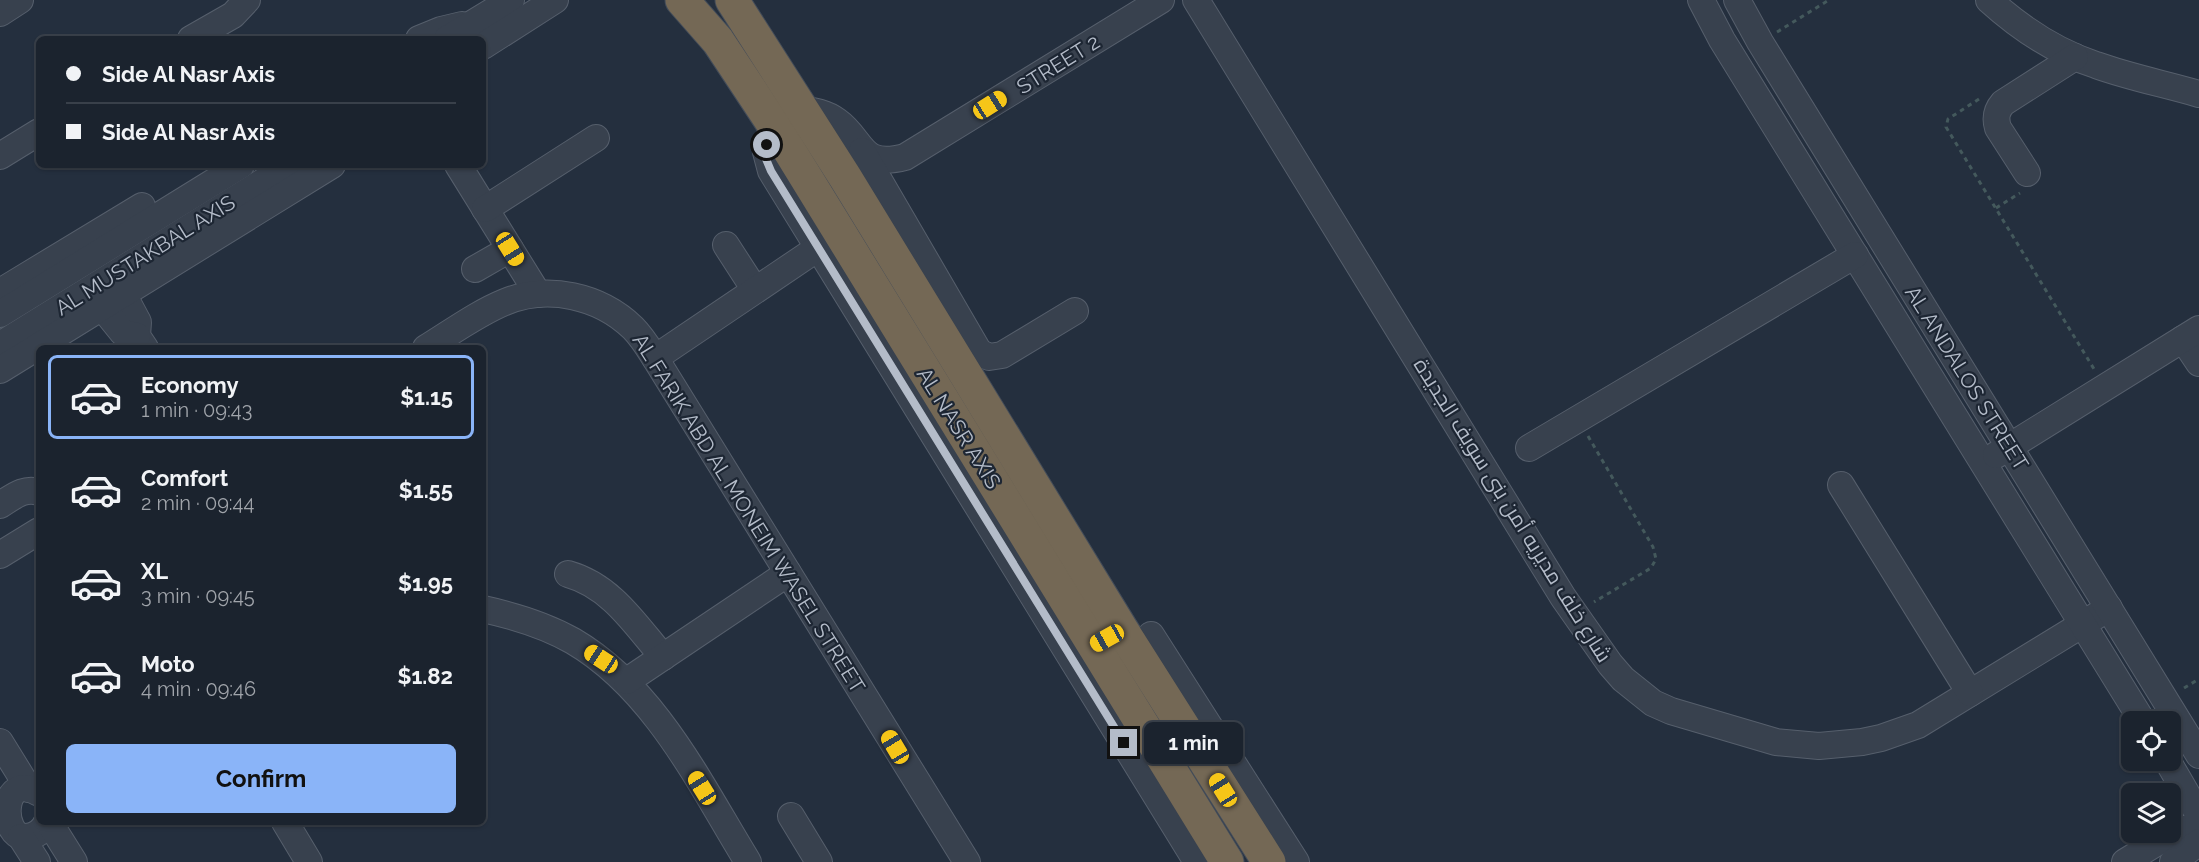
<!DOCTYPE html>
<meta charset="utf-8">
<style>
:root{--surface:#1b232e;--page:#242b36;--text:#f1f3f6;--muted:#a0a4aa;--line:#39404a;--accent:#8ab4f8}
body{margin:0;font-family:Raleway,Cairo,sans-serif;background:var(--page);color:var(--text);height:100vh;display:flex;flex-direction:column;font-size:22px;white-space:nowrap}
*{box-sizing:border-box;margin:0}
p{font-size:20px;color:var(--muted)}
.icon{flex:none;width:33px;height:33px;fill:none;stroke:currentColor;stroke-width:2;stroke-linecap:round;stroke-linejoin:round}
.map{position:relative;flex:1;overflow:hidden}
.drawer{position:absolute;left:36px;top:345px;width:450px;height:480px;display:flex;flex-direction:column;background:var(--surface);border-radius:9px;box-shadow:0 2px 4px #0004,0 0 0 2px var(--line)}
.drawer>*{flex:none}
.top-card{position:absolute;left:36px;top:36px;width:450px;height:132px;border-radius:9px;box-shadow:0 2px 4px #0004,0 0 0 2px var(--line);display:grid;align-content:center;height:132px;padding:0 30px;background:var(--surface)}
.buttons{position:absolute;left:2121px;top:711px;display:grid;gap:12px}
.buttons a{display:grid;place-items:center;width:60px;height:60px;border-radius:9px;background:var(--surface);box-shadow:0 2px 4px #0004,0 0 0 2px var(--line);font-size:30px}
.end{position:absolute;width:27px;height:27px;margin:-14px;border:8px solid #b4bcc9;background:#111;box-shadow:0 0 0 3px #111}
.from{border-radius:50%}
.bubble{position:absolute;height:42px;border-radius:9px;background:var(--surface);box-shadow:0 2px 4px #0004,0 0 0 2px var(--line);font-size:20px;font-weight:700;line-height:42px;text-align:center}
.car{position:absolute;width:18px;height:36px;margin:-18px -9px;border-radius:8px;box-shadow:0 0 4px 2px #0007;background:linear-gradient(#f5c518 24%,#345 0 40%,#f5c518 0 76%,#345 0 86%,#f5c518 0)}
.top-card b{display:flex;align-items:center;gap:21px;height:57px;font-size:22px}
.top-card b+b{border-top:2px solid var(--line)}
.top-card i{width:15px;height:15px;background:var(--text)}
ul{padding:10px 0 0;list-style:none}
li{display:flex;align-items:center;gap:18px;height:84px;margin:0 12px 9px;padding:0 18px;border:3px solid transparent;border-radius:9px}
li div{flex:1}
li b{display:block;font-size:22px}
li em{font-style:normal;font-weight:700}
li.active{border-color:var(--accent)}
li>.icon{width:54px;height:54px;stroke-width:1.5}
.primary-button{display:flex;gap:12px;margin-top:auto;padding:12px 30px}
.primary-button a{flex:1;height:69px;border-radius:9px;background:var(--accent);color:#111;font-size:24px;font-weight:700;line-height:69px;text-align:center}
.map>svg:first-child{display:block}
</style>
<div class="map">
<svg width="2199" height="862" viewBox="0 0 2199 862">
<rect width="100%" height="100%" fill="#242f3e"/>
<g fill="none" stroke-linecap="round" stroke-linejoin="round">
<defs>
<g id="minor">
<polyline points="1196,0 1563,597 1610,664 1623,679 1653,703 1671,711 1776,742 1819,746 1862,742 1881,738 1918,725 2109,608"/>
<polyline points="1701,0 1722,40 2143,722"/>
<polyline points="1737,0 1760,42 2199,755"/>
<path d="M 1989,0 C 2020,28 2056,52 2096,65 C 2129,77 2165,84 2199,94"/>
<polyline points="0,13 20,0"/>
<polyline points="191,39 233,15 247,0"/>
<polyline points="419,39 441,30 462,25"/>
<polyline points="447,39 511,0"/>
<polyline points="483,46 555,0"/>
<path d="M 801,109 C 814,111 826,113 837,121 C 864,140 859,169 905,157 L 1161,0"/>
<polyline points="773,124 766,152 771,171 1197,862"/>
<polyline points="862,151 979,352 989,357 1002,355 1075,311"/>
<polyline points="0,156 39,132"/>
<polyline points="458,165 538,294"/>
<path d="M 2027,173 L 1998,128 C 1995,118 1996,111 2003,103 L 2075,57"/>
<polyline points="485,209 596,138"/>
<polyline points="726,245 755,290"/>
<polyline points="475,269 510,249"/>
<polyline points="0,292 142,206"/>
<polyline points="123,294 138,322 137,336 145,348"/>
<polyline points="102,307 123,333 137,336"/>
<polyline points="0,314 241,165"/>
<polyline points="2183,339 2199,363"/>
<polyline points="0,345 290,165"/>
<path d="M 426,348 C 452,332 478,313 505,302 C 548,284 600,296 633,328 C 642,337 648,347 655,358 L 967,862"/>
<polyline points="655,358 818,248"/>
<polyline points="0,370 332,165"/>
<polyline points="1529,448 1855,255"/>
<polyline points="1996,455 2199,329"/>
<polyline points="1841,485 1970,693"/>
<path d="M 0,505 C 13,497 24,487 39,492"/>
<polyline points="0,555 39,531"/>
<path d="M 568,574 C 611,586 635,624 663,657"/>
<path d="M 483,609 C 515,616 545,625 573,641 C 655,689 700,784 748,862"/>
<polyline points="1151,635 1296,862"/>
<polyline points="627,681 788,573"/>
<polyline points="0,742 29,789"/>
<polyline points="2167,760 2199,815"/>
<path d="M 39,793 C 0,770 0,837 25,837 C 35,837 43,831 47,822"/>
<polyline points="791,816 819,862"/>
<polyline points="49,822 74,862"/>
<polyline points="285,822 309,862"/>
<polyline points="21,837 37,862"/>
<polyline points="2125,862 2174,832 2182,829 2199,829"/>
<polyline points="2173,862 2199,842"/>
</g>
<g id="highway">
<polyline points="682,0 718,41 773,124 1227,862"/>
<polyline points="732,0 845,177 1122,630 1269,862"/>
</g>
</defs>
<!-- minor casing -->
<use href="#minor" stroke="#565f6c" stroke-width="28"/>
<!-- highway casing -->
<use href="#highway" stroke="#434c59" stroke-width="35"/>
<!-- path -->
<g stroke="#44595c" stroke-width="3" stroke-dasharray="4.5 4.5" stroke-linecap="butt">
<polyline points="1777,32 1829,0"/>
<polyline points="1979,99 1948,119 1946,127 2094,369"/>
<polyline points="1996,208 2020,193"/>
<polyline points="1588,436 1653,547 1656,559 1651,568 1594,602"/>
<polyline points="2184,688 2199,679"/>
</g>
<!-- minor -->
<use href="#minor" stroke="#38414e" stroke-width="26"/>
<!-- highway -->
<use href="#highway" stroke="#746855" stroke-width="33"/>
</g>
<g fill="none" stroke-linecap="round" stroke-linejoin="round">
<!-- route -->
<polyline stroke="#b4bcc9" stroke-width="8" points="767,145 766,159 771,171 1124,743"/>
</g>
<g text-anchor="middle" dominant-baseline="central" stroke-width="4.5" stroke-linejoin="round" paint-order="stroke">
<!-- street labels -->
<g font-size="21" fill="#b4bcc9" stroke="#1d2633">
<text transform="translate(1058 64) rotate(-32)">STREET 2</text>
<text transform="translate(145 255) rotate(-32)">AL MUSTAKBAL AXIS</text>
<text transform="translate(1967 378) rotate(58)">AL ANDALOS STREET</text>
<text transform="translate(959 428) rotate(58)">AL NASR AXIS</text>
<text transform="translate(1513 510) rotate(58)">شارع خلف مديريه أمن بنى سويف الجديدة</text>
<text transform="translate(749 513) rotate(58)">AL FARIK ABD AL MONEIM WASEL STREET</text>
</g>
</g>
</svg>
<div class="buttons">
<a><svg class="icon" aria-label="locate" viewBox="0 0 24 24"><circle cx="12" cy="12" r="6"/><path d="M12 2v4M12 18v4M2 12h4M18 12h4"/></svg></a>
<a><svg class="icon" aria-label="layers" viewBox="0 0 24 24"><path d="M12 4l9 5-9 5-9-5zM3 14l9 5 9-5"/></svg></a>
</div>
<i class="end from" style="left:767px;top:145px"></i>
<i class="end" style="left:1124px;top:743px"></i>
<div class="bubble" style="left:1144px;top:722px;width:99px">1 min</div>
<i class="car" style="left:990px;top:105px;rotate:58deg"></i>
<i class="car" style="left:510px;top:249px;rotate:148deg"></i>
<i class="car" style="left:1107px;top:638px;rotate:241deg"></i>
<i class="car" style="left:601px;top:659px;rotate:303deg"></i>
<i class="car" style="left:895px;top:747px;rotate:329deg"></i>
<i class="car" style="left:702px;top:788px;rotate:328deg"></i>
<i class="car" style="left:1223px;top:790px;rotate:328deg"></i>
<div class="top-card">
<b><i class="from"></i>Side Al Nasr Axis</b>
<b><i></i>Side Al Nasr Axis</b>
</div>
<section class="drawer">
<ul>
<li class="active"><svg class="icon" aria-label="car" viewBox="0 0 24 24"><path d="M5 17H2v-5l4-1 3-4h7l3 4 3 1v5h-3M9 17h6M6 11h13"/><circle cx="7" cy="17" r="2"/><circle cx="17" cy="17" r="2"/></svg><div><b>Economy</b><p>1 min · 09:43</p></div><em>$1.15</em></li>
<li><svg class="icon" aria-label="car" viewBox="0 0 24 24"><path d="M5 17H2v-5l4-1 3-4h7l3 4 3 1v5h-3M9 17h6M6 11h13"/><circle cx="7" cy="17" r="2"/><circle cx="17" cy="17" r="2"/></svg><div><b>Comfort</b><p>2 min · 09:44</p></div><em>$1.55</em></li>
<li><svg class="icon" aria-label="car" viewBox="0 0 24 24"><path d="M5 17H2v-5l4-1 3-4h7l3 4 3 1v5h-3M9 17h6M6 11h13"/><circle cx="7" cy="17" r="2"/><circle cx="17" cy="17" r="2"/></svg><div><b>XL</b><p>3 min · 09:45</p></div><em>$1.95</em></li>
<li><svg class="icon" aria-label="car" viewBox="0 0 24 24"><path d="M5 17H2v-5l4-1 3-4h7l3 4 3 1v5h-3M9 17h6M6 11h13"/><circle cx="7" cy="17" r="2"/><circle cx="17" cy="17" r="2"/></svg><div><b>Moto</b><p>4 min · 09:46</p></div><em>$1.82</em></li>
</ul>
<div class="primary-button"><a>Confirm</a></div>
</section>
</div>
